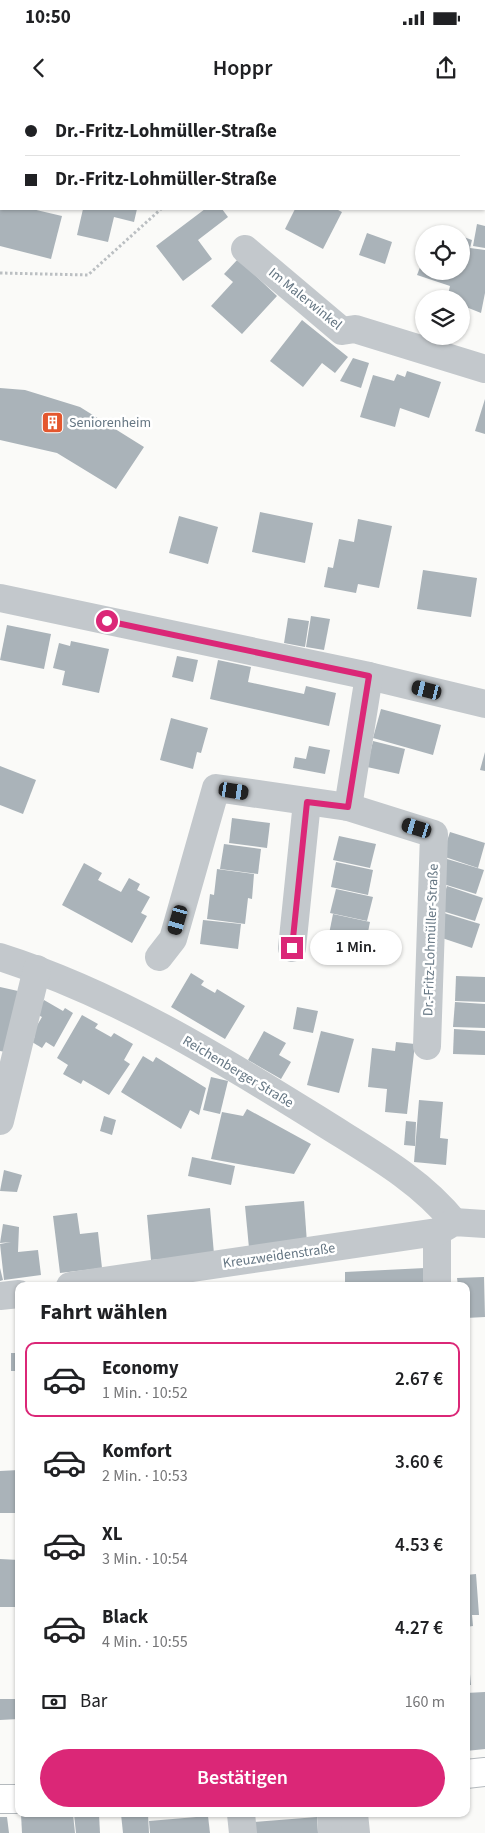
<!DOCTYPE html>
<html lang="de">
<meta charset="utf-8">
<style>
:root{--surface:#fff;--page:#f2f2f2;--text:#202124;--muted:#757577;--line:#e0e0e0;--accent:#db2777}
body{margin:0;font-family:"Source Sans 3",sans-serif;background:var(--page);color:var(--text);height:100vh;display:flex;flex-direction:column;font-size:19px;white-space:nowrap}
*{box-sizing:border-box;margin:0}
p{font-size:16px;color:var(--muted)}
.icon{flex:none;width:28px;height:28px;fill:none;stroke:currentColor;stroke-width:2;stroke-linecap:round;stroke-linejoin:round}
.map{position:relative;flex:1;overflow:hidden}
.panel{position:absolute;left:15px;top:1182px;width:455px;height:535px;display:flex;flex-direction:column;background:var(--surface);border-radius:10px;box-shadow:0 1px 4px #0004}
.panel>*{flex:none}
.top-card{position:absolute;left:0px;top:0px;width:485px;height:110px;box-shadow:0 1px 4px #0004;display:grid;align-content:center;height:110px;padding:0 25px;background:var(--surface)}
.fabs{position:absolute;left:415px;top:125px;display:grid;gap:10px}
.fabs a{display:grid;place-items:center;width:55px;height:55px;border-radius:50%;background:var(--surface);box-shadow:0 1px 4px #0004;font-size:25px}
.end{position:absolute;width:22px;height:22px;margin:-11px;border:6px solid #db2777;background:#fff;box-shadow:0 0 0 2px #fff}
.from{border-radius:50%}
.bubble{position:absolute;height:35px;border-radius:18px;background:var(--surface);box-shadow:0 1px 4px #0004;font-size:16px;font-weight:600;line-height:35px;text-align:center}
.car{position:absolute;width:15px;height:30px;margin:-15px -8px;border-radius:6px;box-shadow:0 0 4px 1px #0007;background:linear-gradient(#222 24%,#8ab4d8 0 40%,#222 0 76%,#8ab4d8 0 86%,#222 0)}
.top-card b{display:flex;align-items:center;gap:18px;height:48px;font-size:19px}
.top-card b+b{border-top:1px solid var(--line)}
.top-card i{width:12px;height:12px;background:var(--text)}
ul{padding:0;list-style:none}
li{display:flex;align-items:center;gap:15px;height:75px;margin:0 10px 8px;padding:0 15px;border:2px solid transparent;border-radius:10px}
li div{flex:1}
li b{display:block;font-size:19px}
li em{font-style:normal;font-weight:600}
li.selected{border-color:var(--accent)}
li>.icon{width:45px;height:45px;stroke-width:1.5}
h2{padding:0 25px;font-size:22px;line-height:60px}
.pay{display:flex;align-items:center;gap:12px;height:55px;padding:0 25px;font-size:19px}
.pay p{margin-inline-start:auto}
.cta{display:flex;gap:10px;margin-top:auto;padding:10px 25px}
.cta a{flex:1;height:58px;border-radius:30px;background:var(--accent);color:#fff;font-size:20px;font-weight:600;line-height:58px;text-align:center}
.status{display:flex;justify-content:space-between;align-items:center;height:35px;padding:0 25px;background:var(--surface);direction:ltr}
.status svg{height:14px;fill:currentColor}
header{display:flex;justify-content:space-between;align-items:center;height:65px;padding:0 25px;background:var(--surface);font-size:22px;font-weight:600}
.map>svg:first-child{display:block}
</style>
<div class="status"><b>10:50</b><svg viewBox="0 0 49 12"><path d="M0 12V9h3v3zM5 12V6h3v6zM10 12V3h3v9zM15 12V0h3v12zM26 1h20v11H26zM47 4h2v5h-2z"/></svg></div>
<header><svg class="icon" aria-label="back" viewBox="0 0 24 24"><path d="M15 5l-7 7 7 7"/></svg>Hoppr<svg class="icon" aria-label="share" viewBox="0 0 24 24"><path d="M12 15V3M7 8l5-5 5 5M5 13v7h14v-7"/></svg></header>
<div class="map">
<svg width="485" height="1733" viewBox="0 0 485 1733">
<rect width="100%" height="100%" fill="#fafaf8"/>
<!-- building -->
<g fill="#aab3b9">
<polygon points="0,109 32,109 62,116 51,159 0,146"/>
<polygon points="83,109 137,109 134,122 114,117 108,142 77,135"/>
<polygon points="205,109 222,109 228,117 198,140 212,159 183,181 156,146"/>
<polygon points="295,109 336,109 342,112 323,149 285,129"/>
<polygon points="477,124 485,126 485,148 473,146"/>
<polygon points="367,133 392,142 385,164 359,155"/>
<polygon points="461,136 472,140 470,148 485,150 485,193 481,213 461,205 461,199 447,199 450,186 417,175 424,157 424,171 461,171"/>
<polygon points="238,159 277,196 242,234 211,206 233,182 224,174"/>
<polygon points="302,220 348,257 335,273 322,263 303,287 270,261"/>
<polygon points="353,258 369,263 361,288 340,281"/>
<polygon points="407,271 441,282 429,318 400,308 395,327 360,317 373,275 394,281 397,274 405,277"/>
<polygon points="0,288 25,290 80,307 144,347 116,389 57,353 0,340"/>
<polygon points="485,299 485,334 475,331"/>
<polygon points="260,412 313,423 305,463 252,452"/>
<polygon points="179,416 218,427 208,464 169,453"/>
<polygon points="358,419 392,426 379,488 358,484 356,493 324,487 328,467 333,468 339,439 354,442"/>
<polygon points="423,470 477,478 471,517 417,509"/>
<polygon points="311,516 330,519 324,550 306,547"/>
<polygon points="288,518 309,521 305,547 284,543"/>
<polygon points="7,525 51,534 44,569 0,560"/>
<polygon points="71,541 109,549 99,593 62,585 65,571 53,568 59,543 70,546"/>
<polygon points="177,556 198,560 193,582 172,577"/>
<polygon points="218,560 251,567 248,582 304,594 306,586 336,593 329,626 210,599"/>
<polygon points="381,609 441,625 433,655 373,638"/>
<polygon points="171,618 208,628 201,653 197,652 193,669 160,660"/>
<polygon points="373,641 405,649 399,674 367,667"/>
<polygon points="309,646 330,650 325,674 293,668 295,657 306,659"/>
<polygon points="485,652 485,671 480,670"/>
<polygon points="0,666 36,680 23,714 0,705"/>
<polygon points="232,718 270,723 267,748 229,743"/>
<polygon points="450,732 485,743 478,768 442,756"/>
<polygon points="339,736 376,744 370,768 333,760"/>
<polygon points="224,744 261,749 258,774 220,769"/>
<polygon points="447,759 484,770 476,794 440,783"/>
<polygon points="336,762 373,770 368,795 331,787"/>
<polygon points="84,763 102,773 98,780 121,792 129,778 140,784 137,790 150,797 141,813 147,816 132,843 62,805"/>
<polygon points="217,769 254,774 252,799 248,798 245,824 207,819 210,794 214,795"/>
<polygon points="447,786 483,798 475,821 439,810"/>
<polygon points="336,789 373,797 367,821 330,813"/>
<polygon points="444,813 480,824 472,848 436,836"/>
<polygon points="333,814 370,822 365,847 328,839"/>
<polygon points="203,820 241,824 238,849 200,844"/>
<polygon points="191,873 204,881 201,885 215,893 217,889 245,906 225,939 171,907"/>
<polygon points="456,876 485,877 485,902 455,901"/>
<polygon points="0,887 18,891 5,952 0,951"/>
<polygon points="44,900 63,911 65,908 73,913 54,947 46,942 42,948 32,942 35,936 32,934 42,917 36,914"/>
<polygon points="455,902 485,904 485,928 453,927"/>
<polygon points="297,907 318,911 313,933 293,929"/>
<polygon points="82,915 98,924 95,928 111,937 114,933 133,944 124,960 130,964 109,995 83,980 81,984 63,974 68,965 57,958"/>
<polygon points="454,929 485,931 485,955 453,954"/>
<polygon points="264,931 286,943 279,955 291,962 281,979 248,960"/>
<polygon points="321,931 354,939 339,993 307,985"/>
<polygon points="396,942 415,944 407,1014 385,1012 387,989 368,987 372,948 395,951"/>
<polygon points="143,956 153,962 156,957 206,988 199,1015 190,1010 181,1029 121,992"/>
<polygon points="211,977 228,981 220,1014 203,1010"/>
<polygon points="419,1000 443,1002 440,1038 448,1039 446,1065 414,1062"/>
<polygon points="247,1009 311,1044 294,1074 211,1059 222,1012 243,1016"/>
<polygon points="104,1016 116,1020 112,1035 100,1031"/>
<polygon points="406,1021 416,1022 415,1046 404,1045"/>
<polygon points="192,1057 235,1066 231,1085 188,1076"/>
<polygon points="4,1070 22,1075 17,1092 0,1091"/>
<polygon points="304,1101 307,1143 249,1148 245,1106"/>
<polygon points="210,1108 214,1154 151,1160 147,1115"/>
<polygon points="77,1113 80,1134 98,1132 102,1168 60,1173 53,1116"/>
<polygon points="3,1124 19,1127 18,1152 38,1150 41,1175 4,1180 0,1144 11,1142 0,1143"/>
<polygon points="0,1168 3,1180 0,1181"/>
<polygon points="425,1168 426,1186 345,1186 345,1172"/>
<polygon points="484,1177 485,1217 466,1218 466,1186 458,1186 457,1178"/>
<rect x="11" y="1253" width="8" height="18"/>
<polygon points="19,1370 19,1413 0,1413 0,1371"/>
<polygon points="0,1459 19,1460 19,1507 0,1507"/>
<polygon points="476,1474 479,1515 472,1515 473,1526 466,1527 466,1475"/>
<polygon points="466,1531 471,1585 466,1585"/>
<polygon points="485,1592 485,1649 466,1651 466,1593"/>
<polygon points="0,1599 19,1599 19,1619 0,1620"/>
<polygon points="21,1714 73,1714 75,1733 22,1733"/>
<polygon points="74,1714 99,1714 100,1733 76,1733"/>
<polygon points="121,1714 148,1714 149,1733 123,1733"/>
<polygon points="208,1716 210,1733 150,1733 149,1721"/>
<polygon points="0,1717 7,1717 9,1733 0,1733"/>
<polygon points="317,1717 318,1733 254,1733 253,1722"/>
</g>
<g fill="none" stroke-linecap="round" stroke-linejoin="round">
<defs>
<g id="major">
<polyline points="466,1674 485,1672"/>
<polyline points="0,1699 19,1699"/>
</g>
</defs>
<!-- major casing -->
<use href="#major" stroke="#b5babe" stroke-width="30"/>
<!-- path -->
<g stroke="#bbbfc2" stroke-width="3" stroke-dasharray="2.5 2.5" stroke-linecap="butt">
<polyline points="190,1 190,0"/>
<polyline points="0,173 88,175 161,109"/>
</g>
<!-- minor -->
<g stroke="#c3c8cc" stroke-width="28">
<polyline points="245,149 342,231 355,229 485,269"/>
<polyline points="0,498 369,576 485,604"/>
<polyline points="348,707 369,576"/>
<polyline points="292,848 307,702"/>
<path d="M 0,857 C 114,893 218,957 319,1020 C 366,1050 419,1078 454,1122"/>
<polyline points="159,857 173,839 216,688 348,707 434,734 427,946"/>
<polyline points="0,1021 37,869"/>
<polyline points="437,1132 437,1186"/>
<polyline points="70,1186 437,1132 454,1122 485,1124"/>
<polyline points="0,1196 19,1194"/>
<polyline points="241,1714 243,1733"/>
<polyline points="331,1714 332,1733"/>
<polyline points="354,1714 356,1733"/>
</g>
<!-- major -->
<use href="#major" stroke="#fff" stroke-width="28"/>
</g>
<g fill="none" stroke-linecap="round" stroke-linejoin="round">
<!-- route -->
<polyline stroke="#db2777" stroke-width="6" points="107,521 369,576 348,707 307,702 292,848"/>
</g>
<!-- icons -->
<defs>
<symbol id="building-square" viewBox="-11 -11 22 22"><rect x="-9" y="-9" width="18" height="18" rx="4" fill="#e4572e" stroke="#fff"/><path d="M-4-6H4V6H1V3H-1V6H-4ZM-2.5-4.3h1.7v1.8h-1.7ZM.8-4.3h1.7v1.8H.8ZM-2.5-1h1.7V.8h-1.7ZM.8-1h1.7V.8H.8Z" fill="#fff"/></symbol>
</defs>
<g fill-rule="evenodd">
<use href="#building-square" x="40" y="310" width="25" height="25"/>
</g>
<g text-anchor="middle" dominant-baseline="central" stroke-width="5" stroke-linejoin="round" paint-order="stroke">
<!-- street labels -->
<g font-size="14" fill="#657683" stroke="#fff">
<text transform="translate(305 199) rotate(39)">Im Malerwinkel</text>
<text transform="translate(431 840) rotate(-88)">Dr.-Fritz-Lohmüller-Straße</text>
<text transform="translate(238 972) rotate(31)">Reichenberger Straße</text>
<text transform="translate(279 1156) rotate(-8)">Kreuzweidenstraße</text>
</g>
<!-- poi labels -->
<g font-size="14" fill="#657683" stroke="#fff" text-anchor="start">
<text x="69" y="323">Seniorenheim</text>
</g>
</g>
</svg>
<div class="fabs">
<a><svg class="icon" aria-label="locate" viewBox="0 0 24 24"><circle cx="12" cy="12" r="6"/><path d="M12 2v4M12 18v4M2 12h4M18 12h4"/></svg></a>
<a><svg class="icon" aria-label="layers" viewBox="0 0 24 24"><path d="M12 4l9 5-9 5-9-5zM3 14l9 5 9-5"/></svg></a>
</div>
<i class="end from" style="left:107px;top:521px"></i>
<i class="end" style="left:292px;top:848px"></i>
<div class="bubble" style="left:310px;top:830px;width:92px">1 Min.</div>
<i class="car" style="left:427px;top:590px;rotate:284deg"></i>
<i class="car" style="left:234px;top:691px;rotate:99deg"></i>
<i class="car" style="left:417px;top:728px;rotate:287deg"></i>
<i class="car" style="left:178px;top:820px;rotate:196deg"></i>
<div class="top-card">
<b><i class="from"></i>Dr.-Fritz-Lohmüller-Straße</b>
<b><i></i>Dr.-Fritz-Lohmüller-Straße</b>
</div>
<section class="panel">
<h2>Fahrt wählen</h2>
<ul>
<li class="selected"><svg class="icon" aria-label="car" viewBox="0 0 24 24"><path d="M5 17H2v-5l4-1 3-4h7l3 4 3 1v5h-3M9 17h6M6 11h13"/><circle cx="7" cy="17" r="2"/><circle cx="17" cy="17" r="2"/></svg><div><b>Economy</b><p>1 Min. · 10:52</p></div><em>2.67 €</em></li>
<li><svg class="icon" aria-label="car" viewBox="0 0 24 24"><path d="M5 17H2v-5l4-1 3-4h7l3 4 3 1v5h-3M9 17h6M6 11h13"/><circle cx="7" cy="17" r="2"/><circle cx="17" cy="17" r="2"/></svg><div><b>Komfort</b><p>2 Min. · 10:53</p></div><em>3.60 €</em></li>
<li><svg class="icon" aria-label="car" viewBox="0 0 24 24"><path d="M5 17H2v-5l4-1 3-4h7l3 4 3 1v5h-3M9 17h6M6 11h13"/><circle cx="7" cy="17" r="2"/><circle cx="17" cy="17" r="2"/></svg><div><b>XL</b><p>3 Min. · 10:54</p></div><em>4.53 €</em></li>
<li><svg class="icon" aria-label="car" viewBox="0 0 24 24"><path d="M5 17H2v-5l4-1 3-4h7l3 4 3 1v5h-3M9 17h6M6 11h13"/><circle cx="7" cy="17" r="2"/><circle cx="17" cy="17" r="2"/></svg><div><b>Black</b><p>4 Min. · 10:55</p></div><em>4.27 €</em></li>
</ul>
<div class="pay"><svg class="icon" aria-label="cash" viewBox="0 0 24 24"><path d="M3 7h18v10H3z"/><circle cx="12" cy="12" r="2"/></svg>Bar<p>160 m</p></div>
<div class="cta"><a>Bestätigen</a></div>
</section>
</div>
